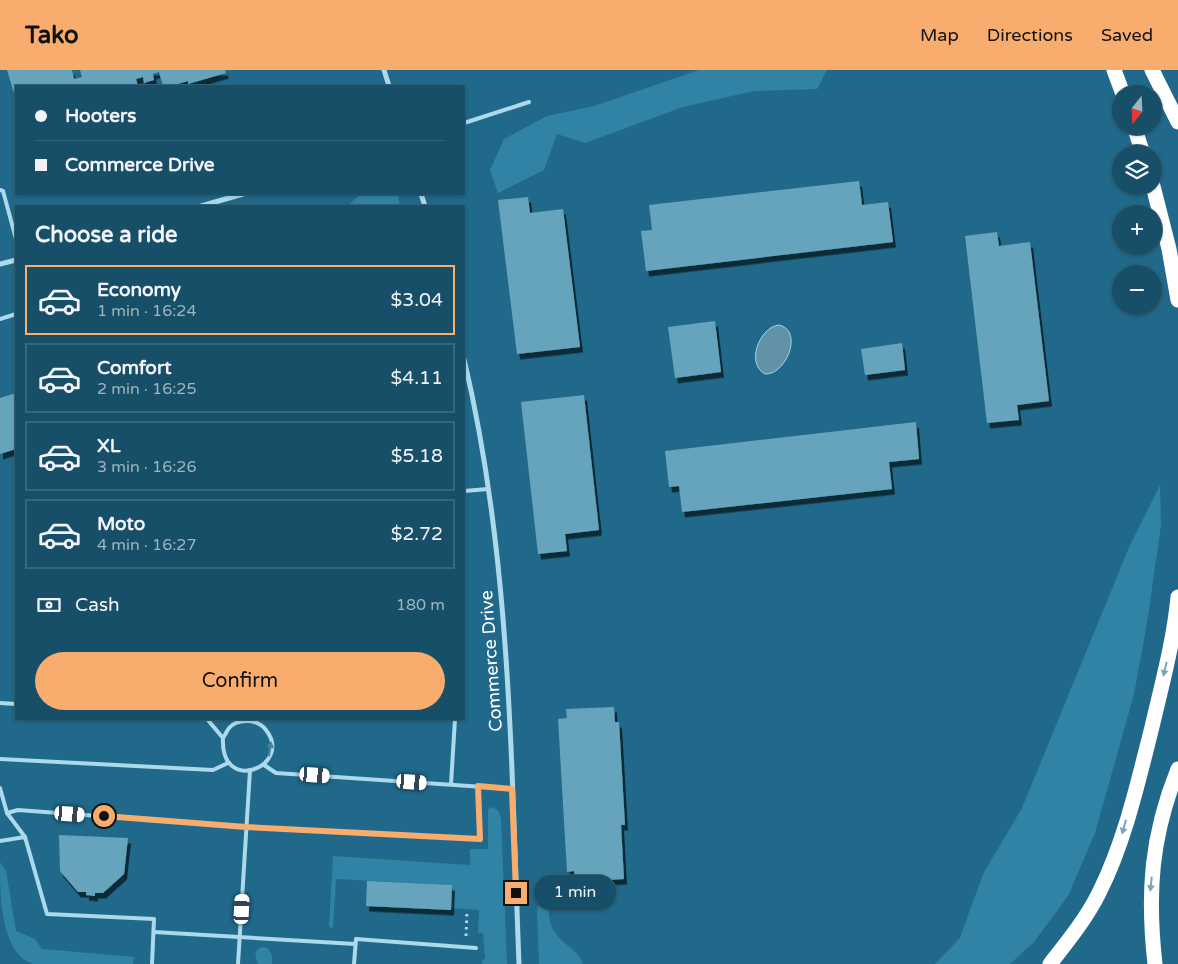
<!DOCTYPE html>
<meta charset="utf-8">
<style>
:root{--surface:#184f68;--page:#255971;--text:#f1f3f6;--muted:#9fb5c0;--line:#36667c;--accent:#f8ac6d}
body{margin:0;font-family:"Varela Round",sans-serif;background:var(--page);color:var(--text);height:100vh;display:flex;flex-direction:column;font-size:19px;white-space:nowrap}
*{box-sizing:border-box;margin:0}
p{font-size:16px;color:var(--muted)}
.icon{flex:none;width:28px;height:28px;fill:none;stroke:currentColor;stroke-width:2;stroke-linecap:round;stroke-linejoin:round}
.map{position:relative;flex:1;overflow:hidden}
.drawer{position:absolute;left:15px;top:135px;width:450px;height:515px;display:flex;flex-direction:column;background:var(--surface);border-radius:0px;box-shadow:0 1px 4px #0004,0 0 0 1px var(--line)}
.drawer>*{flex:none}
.banner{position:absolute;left:15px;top:15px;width:450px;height:110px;border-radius:0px;box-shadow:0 1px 4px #0004,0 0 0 1px var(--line);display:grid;align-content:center;height:110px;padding:0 20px;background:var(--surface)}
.needle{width:32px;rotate:198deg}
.fabs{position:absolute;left:1112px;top:15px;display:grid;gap:10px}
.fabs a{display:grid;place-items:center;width:50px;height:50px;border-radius:50%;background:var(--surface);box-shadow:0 1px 4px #0004,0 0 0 1px var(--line);font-size:25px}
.end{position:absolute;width:22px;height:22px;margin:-11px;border:6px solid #f8ac6d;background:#111;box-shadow:0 0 0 2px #111}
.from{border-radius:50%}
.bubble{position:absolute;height:35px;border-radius:18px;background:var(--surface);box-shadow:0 1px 4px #0004,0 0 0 1px var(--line);font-size:16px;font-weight:600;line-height:35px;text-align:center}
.car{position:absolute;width:15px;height:30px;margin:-15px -8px;border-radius:6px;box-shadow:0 0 4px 1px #0007;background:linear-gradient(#fff 24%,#345 0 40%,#fff 0 76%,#345 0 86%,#fff 0)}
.banner b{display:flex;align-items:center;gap:18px;height:48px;font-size:19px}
.banner b+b{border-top:1px solid var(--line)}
.banner i{width:12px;height:12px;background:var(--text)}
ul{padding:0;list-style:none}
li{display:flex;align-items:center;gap:15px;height:70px;margin:0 10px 8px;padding:0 10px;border:2px solid var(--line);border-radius:0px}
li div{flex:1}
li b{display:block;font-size:19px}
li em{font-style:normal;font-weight:600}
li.active{border-color:var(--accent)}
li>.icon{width:45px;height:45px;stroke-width:1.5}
h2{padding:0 20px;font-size:22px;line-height:60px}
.pay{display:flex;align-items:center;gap:12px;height:55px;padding:0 20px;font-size:19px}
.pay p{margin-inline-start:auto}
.cta{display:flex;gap:10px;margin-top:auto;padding:10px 20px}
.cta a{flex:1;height:58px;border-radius:30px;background:var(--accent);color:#111;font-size:20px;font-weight:600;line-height:58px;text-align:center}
header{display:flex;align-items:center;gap:30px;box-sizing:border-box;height:70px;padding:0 25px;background:var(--accent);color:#111}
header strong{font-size:24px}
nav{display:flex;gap:28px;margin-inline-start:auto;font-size:18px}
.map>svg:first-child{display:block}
</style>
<header>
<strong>Tako</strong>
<nav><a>Map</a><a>Directions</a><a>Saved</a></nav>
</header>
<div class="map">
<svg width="1178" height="894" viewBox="0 0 1178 894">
<defs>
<filter id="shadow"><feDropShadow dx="3" dy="5.5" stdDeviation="0" flood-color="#0009"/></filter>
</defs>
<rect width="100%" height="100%" fill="#20698a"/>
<!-- green -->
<g fill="#3183a5">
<polygon points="699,0 827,0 817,19 754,21 683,37 585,73 557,64 544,100 498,123 490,100 504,69 547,46 594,36"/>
<polygon points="361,124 395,124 398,125 400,136 342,136 348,135"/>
<polygon points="1160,415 1161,455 1147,553 1134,624 1095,763 1068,826 1034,872 1010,894 935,894 960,868 983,804 1022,738 1130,475"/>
<polygon points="494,737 499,742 501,749 507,894 482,894 483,889 485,889 483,863 478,863 479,840 451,838 452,815 336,809 333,858 329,857 333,786 470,795 470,779 488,779 488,739"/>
<path d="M 0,792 L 6,801 L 16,861 L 35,869 L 42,879 L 134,887 L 133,894 L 33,894 C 0,883 0,822 0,792 Z"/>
<path d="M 554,812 C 555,818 552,822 550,827 C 548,835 548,843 550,851 C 555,873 578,877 583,894 L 539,894 L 537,840 L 541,829 L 540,814 Z"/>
<polygon points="262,877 268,878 272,886 272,894 258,894 255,884 258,879"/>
</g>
<!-- water -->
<path fill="#6192a8" stroke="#a0d7ec" d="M 779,255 C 804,261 786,305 765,304 C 745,293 760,257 779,255 Z"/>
<!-- building -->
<g fill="#66a4be" filter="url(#shadow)">
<polygon points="7,0 72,0 74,9 82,7 80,0 225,0 226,3 188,14 188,11 171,16 163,16 159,2 153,4 154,10 144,13 143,7 136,9 138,16 16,16 16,30"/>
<polygon points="859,111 862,135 888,132 893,172 646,201 641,161 652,160 649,135"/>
<polygon points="528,127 530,143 563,139 580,277 517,284 498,130"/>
<polygon points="997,162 999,176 1030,172 1049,331 1017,335 1019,350 987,353 965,166"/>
<polygon points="715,251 721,302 675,308 668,257"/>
<polygon points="902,273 905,300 865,305 861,279"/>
<polygon points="16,323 16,379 0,384 0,328"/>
<polygon points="584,325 599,460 565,464 567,481 538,484 521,332"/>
<polygon points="916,352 919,389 889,392 892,419 682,442 679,416 669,417 665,381"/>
<polygon points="614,637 615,652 619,652 625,755 621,755 624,809 575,812 574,801 567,802 558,649 567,648 566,639"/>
<polygon points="59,765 128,768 124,804 103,823 95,823 95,826 86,825 86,822 78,822 60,801"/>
<polygon points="367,811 452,815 451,840 366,836"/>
</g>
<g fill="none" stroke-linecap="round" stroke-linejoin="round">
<!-- path -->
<polyline stroke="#acd9eb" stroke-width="3" stroke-dasharray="2.5 4" stroke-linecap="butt" points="466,866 467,841"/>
<!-- lane -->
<g stroke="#acd9eb" stroke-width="4">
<polyline points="464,53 529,32"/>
<polyline points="0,120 3,121 16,169"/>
<polyline points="0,249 16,244"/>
<polyline points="464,421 488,419"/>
<polyline points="464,464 464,484"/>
<polyline points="0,633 16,634"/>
<path d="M 207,649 L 223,668 C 220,726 294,696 266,660 C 258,649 238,648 229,658 C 227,661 225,665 223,668"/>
<polyline points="0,689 213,700 228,693"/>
<polyline points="264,695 276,703 512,719"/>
<polyline points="451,714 455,649"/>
<polyline points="0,718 7,743 18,740 246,757 480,769 478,716"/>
<polyline points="7,743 25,767"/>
<polyline points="0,771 25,767 47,844 154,849 152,894"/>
<polyline points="154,862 355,874"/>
<polyline points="238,894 250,700"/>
<polyline points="354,894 356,869 476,878"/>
</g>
<!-- street -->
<g stroke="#acd9eb" stroke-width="5">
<polyline points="384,0 389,16"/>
<polyline points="421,124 425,136"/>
<polyline points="201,136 243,124"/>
<polyline points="0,194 16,190"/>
<path d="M 464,289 C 511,487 511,692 519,894"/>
</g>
<!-- highway -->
<g stroke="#fff" stroke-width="15">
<polyline points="1114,0 1123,24"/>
<polyline points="1152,0 1178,52"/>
<polyline points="1134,56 1143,84"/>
<polyline points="1153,116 1169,179 1178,230"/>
<path d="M 1050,894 C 1068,871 1086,849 1099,823 C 1125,771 1138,712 1152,657 C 1162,614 1174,570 1178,527"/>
<path d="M 1155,894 C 1147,823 1151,766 1178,699"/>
</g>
</g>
<!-- one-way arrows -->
<defs><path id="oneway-solid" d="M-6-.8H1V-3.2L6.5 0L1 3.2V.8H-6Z" transform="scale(1.25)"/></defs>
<g fill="#79a5b9">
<use href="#oneway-solid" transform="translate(1165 599) rotate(103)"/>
<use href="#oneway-solid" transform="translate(1124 757) rotate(106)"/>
<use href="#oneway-solid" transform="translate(1151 814) rotate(96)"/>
</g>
<use fill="#4385a2" href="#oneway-solid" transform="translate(270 679) rotate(-82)"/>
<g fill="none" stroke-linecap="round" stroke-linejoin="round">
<!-- route -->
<polyline stroke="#f8ac6d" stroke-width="6" points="104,746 246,757 480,769 478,716 512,719 516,823"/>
</g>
<g text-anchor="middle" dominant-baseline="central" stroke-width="5" stroke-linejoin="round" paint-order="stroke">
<!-- street labels -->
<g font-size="18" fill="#fff" stroke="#20698a">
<text transform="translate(491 591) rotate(-94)">Commerce Drive</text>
</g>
</g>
</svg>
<div class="fabs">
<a><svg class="needle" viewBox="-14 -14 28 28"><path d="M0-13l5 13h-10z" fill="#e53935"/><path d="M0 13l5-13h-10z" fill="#9fb5c0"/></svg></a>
<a><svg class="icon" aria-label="layers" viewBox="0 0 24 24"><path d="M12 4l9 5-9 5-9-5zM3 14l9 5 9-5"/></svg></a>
<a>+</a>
<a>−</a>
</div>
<i class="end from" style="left:104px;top:746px"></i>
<i class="end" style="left:516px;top:823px"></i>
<div class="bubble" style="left:534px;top:805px;width:82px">1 min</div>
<i class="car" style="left:315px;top:705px;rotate:94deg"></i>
<i class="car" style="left:412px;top:712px;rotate:94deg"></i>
<i class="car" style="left:70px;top:744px;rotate:94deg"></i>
<i class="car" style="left:242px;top:839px;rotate:3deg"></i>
<div class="banner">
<b><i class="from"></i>Hooters</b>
<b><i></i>Commerce Drive</b>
</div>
<section class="drawer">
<h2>Choose a ride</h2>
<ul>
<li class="active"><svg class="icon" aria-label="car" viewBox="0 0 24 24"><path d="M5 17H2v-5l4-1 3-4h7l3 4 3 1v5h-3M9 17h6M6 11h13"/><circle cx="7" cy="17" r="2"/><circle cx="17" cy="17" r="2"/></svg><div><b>Economy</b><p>1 min · 16:24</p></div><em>$3.04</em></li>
<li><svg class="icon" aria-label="car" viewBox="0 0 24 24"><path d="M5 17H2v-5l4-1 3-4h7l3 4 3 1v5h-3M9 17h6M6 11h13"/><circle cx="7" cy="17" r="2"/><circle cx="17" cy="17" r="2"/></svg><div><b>Comfort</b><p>2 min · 16:25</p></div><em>$4.11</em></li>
<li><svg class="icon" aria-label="car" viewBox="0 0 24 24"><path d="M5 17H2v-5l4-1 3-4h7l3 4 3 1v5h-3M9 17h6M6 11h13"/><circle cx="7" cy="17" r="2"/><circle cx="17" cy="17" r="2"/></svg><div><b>XL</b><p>3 min · 16:26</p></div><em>$5.18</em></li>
<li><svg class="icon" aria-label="car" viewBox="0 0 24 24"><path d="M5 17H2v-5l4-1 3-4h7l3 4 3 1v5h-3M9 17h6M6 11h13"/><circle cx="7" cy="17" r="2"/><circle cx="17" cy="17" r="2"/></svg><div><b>Moto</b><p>4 min · 16:27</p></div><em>$2.72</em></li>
</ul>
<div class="pay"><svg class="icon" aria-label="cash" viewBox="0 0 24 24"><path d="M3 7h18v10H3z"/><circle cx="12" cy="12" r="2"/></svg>Cash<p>180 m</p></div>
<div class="cta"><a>Confirm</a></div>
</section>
</div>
